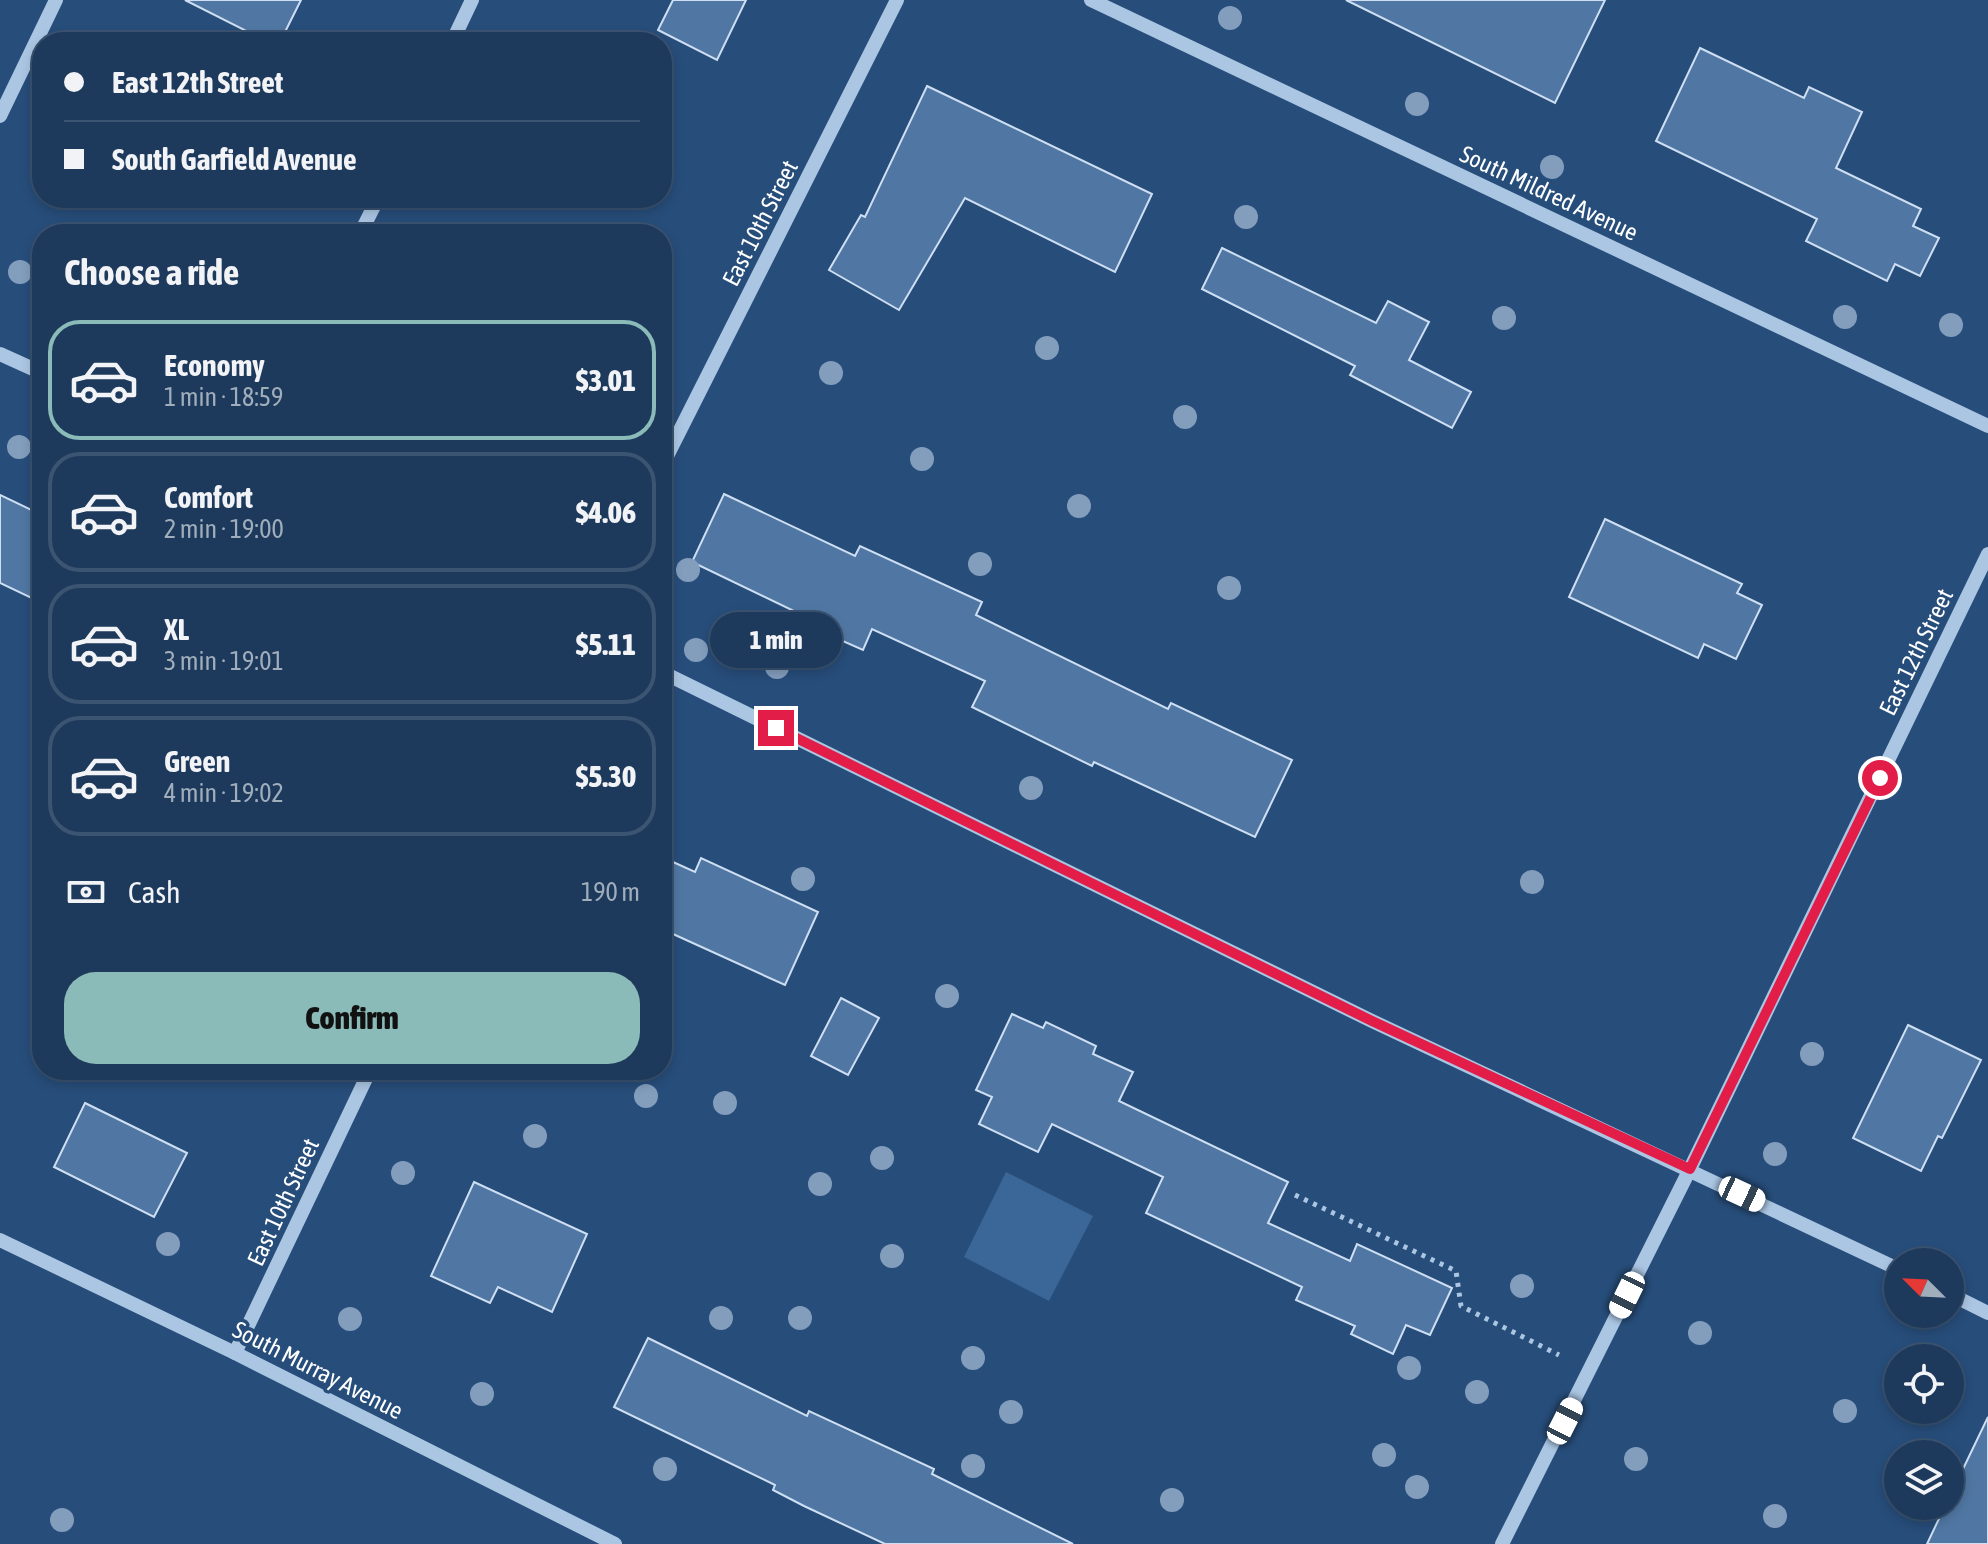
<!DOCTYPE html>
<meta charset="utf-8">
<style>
:root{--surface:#1d3a5c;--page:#254162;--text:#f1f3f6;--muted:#a0adbb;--line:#3b5472;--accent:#8bbbb9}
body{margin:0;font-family:"Asap Condensed",sans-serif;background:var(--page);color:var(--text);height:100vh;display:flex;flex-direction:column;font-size:30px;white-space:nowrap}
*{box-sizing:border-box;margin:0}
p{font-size:26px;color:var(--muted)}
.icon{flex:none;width:44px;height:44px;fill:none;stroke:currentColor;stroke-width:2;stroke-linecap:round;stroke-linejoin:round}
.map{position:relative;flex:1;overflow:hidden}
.panel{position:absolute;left:32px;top:224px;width:640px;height:856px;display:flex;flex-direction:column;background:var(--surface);border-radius:32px;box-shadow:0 4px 12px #0003,0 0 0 2px var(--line)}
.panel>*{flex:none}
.guide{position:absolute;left:32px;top:32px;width:640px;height:176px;border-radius:32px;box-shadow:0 4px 12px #0003,0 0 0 2px var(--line);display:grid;align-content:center;height:176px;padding:0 32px;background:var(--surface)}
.needle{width:52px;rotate:294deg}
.controls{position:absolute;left:1884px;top:1248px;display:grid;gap:16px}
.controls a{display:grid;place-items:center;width:80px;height:80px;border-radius:50%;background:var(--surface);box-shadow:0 4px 12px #0003,0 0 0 2px var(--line);font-size:40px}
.end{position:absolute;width:36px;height:36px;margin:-18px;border:10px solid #e11d48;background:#fff;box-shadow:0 0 0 4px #fff}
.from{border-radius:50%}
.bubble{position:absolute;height:56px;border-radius:28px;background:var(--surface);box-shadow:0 4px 12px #0003,0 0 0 2px var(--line);font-size:26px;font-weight:800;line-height:56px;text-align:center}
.car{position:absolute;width:24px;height:48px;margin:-24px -12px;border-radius:10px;box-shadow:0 0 6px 2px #0007;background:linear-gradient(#fff 24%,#345 0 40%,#fff 0 76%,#345 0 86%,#fff 0)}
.guide b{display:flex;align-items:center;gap:28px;height:76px;font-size:30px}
.guide b+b{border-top:2px solid var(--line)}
.guide i{width:20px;height:20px;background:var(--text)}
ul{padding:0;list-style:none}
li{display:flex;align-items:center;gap:24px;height:120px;margin:0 16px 12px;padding:0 16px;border:4px solid var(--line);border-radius:32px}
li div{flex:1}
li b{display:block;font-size:30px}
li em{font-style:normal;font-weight:800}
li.current{border-color:var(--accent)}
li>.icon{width:72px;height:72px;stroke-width:1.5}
h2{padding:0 32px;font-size:36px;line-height:96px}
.pay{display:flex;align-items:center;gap:20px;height:88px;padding:0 32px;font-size:30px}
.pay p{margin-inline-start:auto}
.action{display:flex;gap:16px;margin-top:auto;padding:16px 32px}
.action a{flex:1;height:92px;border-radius:32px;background:var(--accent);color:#111;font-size:32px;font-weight:800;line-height:92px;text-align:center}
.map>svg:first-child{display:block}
</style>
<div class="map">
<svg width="1988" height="1544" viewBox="0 0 1988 1544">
<rect width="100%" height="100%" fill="#274d7a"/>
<!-- green -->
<polygon fill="#3b6798" points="1006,1172 1093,1216 1049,1301 964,1257"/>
<!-- building -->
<g fill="#5077a3" stroke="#cedff3" stroke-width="2">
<polygon points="185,0 301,0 280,42 268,42"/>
<polygon points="673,0 746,0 717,60 658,30"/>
<polygon points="1346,0 1605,0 1555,103"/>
<polygon points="1700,48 1804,98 1809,87 1862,112 1836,168 1921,209 1913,226 1939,238 1920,276 1895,264 1887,281 1806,241 1817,219 1656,141"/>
<polygon points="927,86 1152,194 1115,272 965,198 899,310 829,270 861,215 865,217"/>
<polygon points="1222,248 1376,323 1388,301 1429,322 1409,360 1471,392 1452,428 1350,375 1355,366 1202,289"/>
<polygon points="724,494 855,556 860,546 982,602 976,615 1168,709 1171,703 1292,760 1255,837 1094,762 1092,766 972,707 985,681 872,629 863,650 820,631 823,625 692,562"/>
<polygon points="0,495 42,515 42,603 0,583"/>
<polygon points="1605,519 1742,584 1737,593 1762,605 1736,659 1704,644 1698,658 1569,597"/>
<polygon points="662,857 695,872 701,858 818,912 785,985 662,929"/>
<polygon points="841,998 879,1018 848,1075 811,1056"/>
<polygon points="1012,1014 1043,1028 1046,1022 1096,1046 1093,1054 1133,1072 1119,1101 1288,1182 1268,1223 1350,1261 1357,1244 1452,1288 1430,1335 1406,1325 1393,1354 1351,1334 1355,1326 1296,1300 1302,1287 1146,1213 1163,1177 1052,1124 1038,1152 979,1124 992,1097 976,1090"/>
<polygon points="1908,1025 1981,1060 1942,1138 1938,1136 1921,1171 1853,1138"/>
<polygon points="85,1103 187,1153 154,1217 54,1167"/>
<polygon points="474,1182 587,1234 552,1312 498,1287 490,1303 431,1276"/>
<polygon points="648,1338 807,1416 809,1411 934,1469 932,1474 1073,1544 885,1544 804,1506 773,1490 775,1485 614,1407"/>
<polygon points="1988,1417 1988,1544 1927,1544 1945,1506 1950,1506 1950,1496"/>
</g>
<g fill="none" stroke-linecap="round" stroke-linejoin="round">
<!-- path -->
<polyline stroke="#abc6e3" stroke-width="5" stroke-dasharray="4 6" stroke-linecap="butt" points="1295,1195 1456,1271 1461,1306 1559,1355"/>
<!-- minor -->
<g stroke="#abc6e3" stroke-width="14">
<polyline points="1091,0 1988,426"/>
<polyline points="452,42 472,0"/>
<polyline points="0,116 56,0"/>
<polyline points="360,234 378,198"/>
<polyline points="0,354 42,373"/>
<polyline points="662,466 897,0"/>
<polyline points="662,672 1372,1021 1898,1269"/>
<polyline points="0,1240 235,1353 615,1544"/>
<polyline points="1950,1294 1988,1313"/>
<polyline points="235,1353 370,1070"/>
<polyline points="1502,1544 1690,1169 1988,554"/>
</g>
</g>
<!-- trees -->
<g fill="#839dbd">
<circle cx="1230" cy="18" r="12"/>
<circle cx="1417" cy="104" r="12"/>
<circle cx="1552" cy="167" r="12"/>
<circle cx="1246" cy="217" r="12"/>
<circle cx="20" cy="272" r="12"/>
<circle cx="1845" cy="317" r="12"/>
<circle cx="1504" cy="318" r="12"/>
<circle cx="1951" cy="325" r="12"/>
<circle cx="1047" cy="348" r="12"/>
<circle cx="831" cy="373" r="12"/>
<circle cx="1185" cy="417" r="12"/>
<circle cx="19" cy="447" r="12"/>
<circle cx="922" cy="459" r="12"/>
<circle cx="1079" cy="506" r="12"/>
<circle cx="980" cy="564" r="12"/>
<circle cx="688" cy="570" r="12"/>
<circle cx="1229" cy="588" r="12"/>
<circle cx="696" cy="650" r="12"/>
<circle cx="777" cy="667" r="12"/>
<circle cx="1031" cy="788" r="12"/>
<circle cx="803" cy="879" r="12"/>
<circle cx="1532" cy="882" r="12"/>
<circle cx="947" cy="996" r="12"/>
<circle cx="1812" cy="1054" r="12"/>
<circle cx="646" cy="1096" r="12"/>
<circle cx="725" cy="1103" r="12"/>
<circle cx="535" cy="1136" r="12"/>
<circle cx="1775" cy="1154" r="12"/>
<circle cx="882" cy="1158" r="12"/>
<circle cx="403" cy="1173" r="12"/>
<circle cx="820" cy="1184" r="12"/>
<circle cx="168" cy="1244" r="12"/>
<circle cx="892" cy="1256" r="12"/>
<circle cx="1522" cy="1286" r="12"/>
<circle cx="721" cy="1318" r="12"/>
<circle cx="800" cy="1318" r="12"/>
<circle cx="350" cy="1319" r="12"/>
<circle cx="1700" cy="1333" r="12"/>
<circle cx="973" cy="1358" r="12"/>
<circle cx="1409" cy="1368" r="12"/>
<circle cx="1477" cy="1392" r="12"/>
<circle cx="482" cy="1394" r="12"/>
<circle cx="1845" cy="1411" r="12"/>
<circle cx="1011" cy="1412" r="12"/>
<circle cx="1384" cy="1455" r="12"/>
<circle cx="1636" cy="1459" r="12"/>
<circle cx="973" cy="1466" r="12"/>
<circle cx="665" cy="1469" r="12"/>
<circle cx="1417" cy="1487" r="12"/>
<circle cx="1172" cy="1500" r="12"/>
<circle cx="1775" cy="1516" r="12"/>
<circle cx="62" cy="1520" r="12"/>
</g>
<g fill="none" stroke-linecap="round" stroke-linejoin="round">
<!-- route -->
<polyline stroke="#e11d48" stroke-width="10" points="776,728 1372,1021 1690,1169 1880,778"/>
</g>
<g text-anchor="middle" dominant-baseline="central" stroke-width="7" stroke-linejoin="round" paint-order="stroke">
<!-- street labels -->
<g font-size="24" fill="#fff" stroke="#274d7a">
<text transform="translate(1549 193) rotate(25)">South Mildred Avenue</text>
<text transform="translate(760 223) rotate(-63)">East 10th Street</text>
<text transform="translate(1916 652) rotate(-64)">East 12th Street</text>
<text transform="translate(283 1202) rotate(-65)">East 10th Street</text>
<text transform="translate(318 1370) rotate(27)">South Murray Avenue</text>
</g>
</g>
</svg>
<div class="controls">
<a><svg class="needle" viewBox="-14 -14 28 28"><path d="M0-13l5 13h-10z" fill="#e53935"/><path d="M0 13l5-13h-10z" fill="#a0adbb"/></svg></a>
<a><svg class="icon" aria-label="locate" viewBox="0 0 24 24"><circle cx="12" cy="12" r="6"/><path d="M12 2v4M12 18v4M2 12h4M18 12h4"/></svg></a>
<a><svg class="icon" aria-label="layers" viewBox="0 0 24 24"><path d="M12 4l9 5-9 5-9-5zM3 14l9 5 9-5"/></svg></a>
</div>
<i class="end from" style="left:1880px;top:778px"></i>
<i class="end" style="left:776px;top:728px"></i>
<div class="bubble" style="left:710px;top:612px;width:132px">1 min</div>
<i class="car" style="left:1742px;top:1194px;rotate:115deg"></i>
<i class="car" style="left:1627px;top:1295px;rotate:206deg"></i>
<i class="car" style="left:1565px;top:1421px;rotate:27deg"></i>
<div class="guide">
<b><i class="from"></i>East 12th Street</b>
<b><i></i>South Garfield Avenue</b>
</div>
<section class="panel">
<h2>Choose a ride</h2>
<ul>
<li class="current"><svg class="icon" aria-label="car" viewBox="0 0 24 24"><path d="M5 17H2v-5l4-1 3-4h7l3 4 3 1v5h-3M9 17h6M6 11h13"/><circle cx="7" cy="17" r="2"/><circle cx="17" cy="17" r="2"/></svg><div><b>Economy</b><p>1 min · 18:59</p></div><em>$3.01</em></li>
<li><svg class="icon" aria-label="car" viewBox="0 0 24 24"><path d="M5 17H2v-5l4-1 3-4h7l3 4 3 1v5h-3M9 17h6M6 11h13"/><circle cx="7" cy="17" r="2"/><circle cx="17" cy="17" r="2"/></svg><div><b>Comfort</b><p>2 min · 19:00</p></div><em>$4.06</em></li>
<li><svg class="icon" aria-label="car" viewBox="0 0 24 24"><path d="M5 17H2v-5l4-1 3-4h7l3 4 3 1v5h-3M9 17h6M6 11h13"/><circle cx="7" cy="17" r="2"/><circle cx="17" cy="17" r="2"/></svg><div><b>XL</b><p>3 min · 19:01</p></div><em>$5.11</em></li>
<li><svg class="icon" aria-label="car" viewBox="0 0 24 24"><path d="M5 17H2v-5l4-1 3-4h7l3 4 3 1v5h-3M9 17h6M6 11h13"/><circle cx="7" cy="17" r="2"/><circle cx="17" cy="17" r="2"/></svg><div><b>Green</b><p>4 min · 19:02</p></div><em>$5.30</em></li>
</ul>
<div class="pay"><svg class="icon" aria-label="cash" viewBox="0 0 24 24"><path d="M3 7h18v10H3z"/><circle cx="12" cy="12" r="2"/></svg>Cash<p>190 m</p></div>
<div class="action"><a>Confirm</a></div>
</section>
</div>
